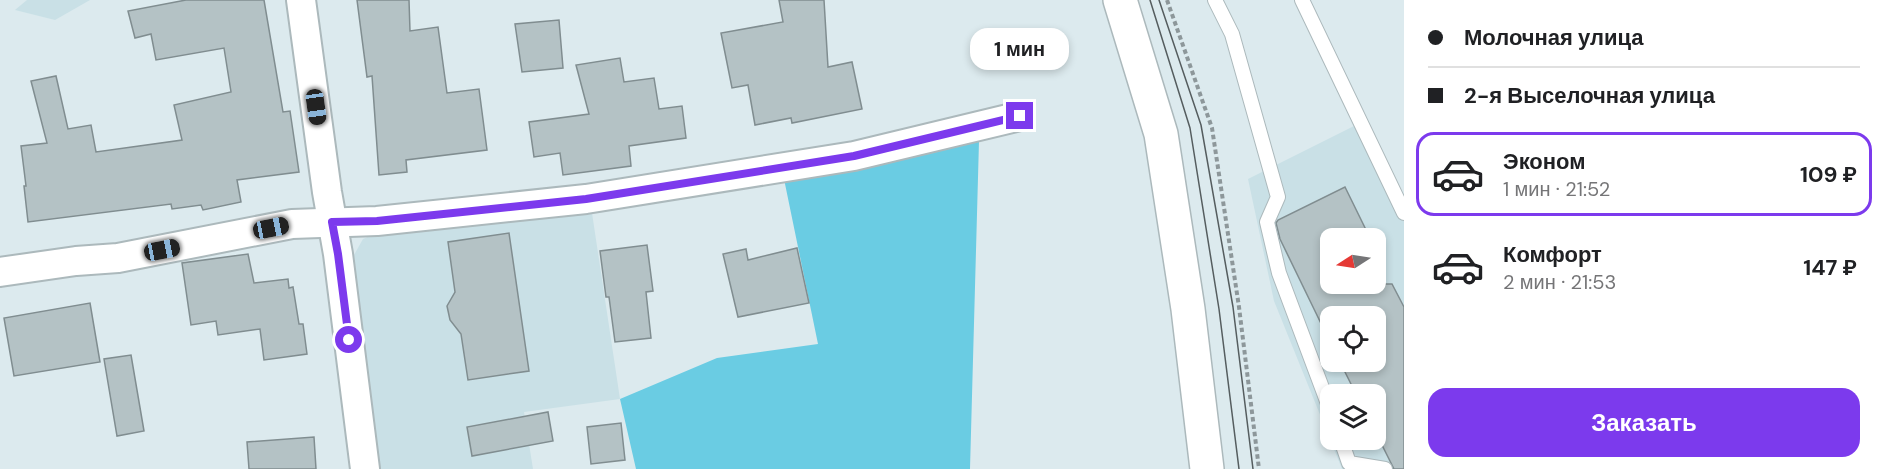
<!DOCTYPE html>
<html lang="ru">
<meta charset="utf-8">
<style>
:root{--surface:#fff;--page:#f2f2f2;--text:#202124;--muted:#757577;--line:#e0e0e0;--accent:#7c3aed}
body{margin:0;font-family:"DM Sans",sans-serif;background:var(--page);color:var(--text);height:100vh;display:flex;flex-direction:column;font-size:22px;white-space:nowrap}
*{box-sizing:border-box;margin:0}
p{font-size:20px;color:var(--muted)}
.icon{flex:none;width:33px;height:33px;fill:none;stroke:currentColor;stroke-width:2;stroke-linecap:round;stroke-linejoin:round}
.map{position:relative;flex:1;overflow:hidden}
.sheet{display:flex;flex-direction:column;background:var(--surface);width:480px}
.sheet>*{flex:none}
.top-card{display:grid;align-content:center;height:132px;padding:0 24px;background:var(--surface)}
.needle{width:39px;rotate:258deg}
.buttons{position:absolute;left:1320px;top:228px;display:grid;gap:12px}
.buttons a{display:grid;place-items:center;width:66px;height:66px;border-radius:12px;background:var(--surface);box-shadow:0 3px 9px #0003;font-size:30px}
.end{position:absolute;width:27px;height:27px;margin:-14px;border:8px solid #7c3aed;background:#fff;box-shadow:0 0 0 3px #fff}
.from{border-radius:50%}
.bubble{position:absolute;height:42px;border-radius:18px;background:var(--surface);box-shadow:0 3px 9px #0003;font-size:20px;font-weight:700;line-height:42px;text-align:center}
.car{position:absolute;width:18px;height:36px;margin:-18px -9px;border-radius:8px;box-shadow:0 0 4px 2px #0007;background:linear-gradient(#222 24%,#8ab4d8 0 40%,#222 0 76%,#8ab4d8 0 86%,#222 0)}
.top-card b{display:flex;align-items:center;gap:21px;height:57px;font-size:22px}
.top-card b+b{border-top:2px solid var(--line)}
.top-card i{width:15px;height:15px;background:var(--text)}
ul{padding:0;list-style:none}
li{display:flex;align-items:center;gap:18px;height:84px;margin:0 12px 9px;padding:0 12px;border:3px solid transparent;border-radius:18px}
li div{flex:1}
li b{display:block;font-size:22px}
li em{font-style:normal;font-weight:700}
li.selected{border-color:var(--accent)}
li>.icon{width:54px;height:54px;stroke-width:1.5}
.button{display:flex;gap:12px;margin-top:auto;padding:12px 24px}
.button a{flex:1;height:69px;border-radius:18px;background:var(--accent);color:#fff;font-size:24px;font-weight:700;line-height:69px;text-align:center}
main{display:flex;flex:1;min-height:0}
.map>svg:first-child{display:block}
</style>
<main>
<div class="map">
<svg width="1404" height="469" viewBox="0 0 1404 469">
<rect width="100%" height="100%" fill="#dceaee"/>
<!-- built -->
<g fill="#c9e0e6" fill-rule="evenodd">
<polygon points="27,0 90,0 55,20 15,10"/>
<path d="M 1356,125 L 1404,216 L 1404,469 L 1342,469 L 1274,301 L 1248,179 ZM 1330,238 L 1376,238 L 1376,284 L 1330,284 ZM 1330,316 L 1376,316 L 1376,362 L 1330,362 ZM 1330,394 L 1376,394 L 1376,440 L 1330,440 Z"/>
<polygon points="592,213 620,399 524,412 533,469 376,469 354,255 363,239 383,230"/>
</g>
<!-- green -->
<polygon fill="#6acce3" points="979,141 970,469 636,469 620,399 717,358 818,344 784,179"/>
<!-- building -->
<g fill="#b4c2c5" stroke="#808d90" stroke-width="1.5">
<polygon points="186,0 264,0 283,112 290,111 299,172 237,180 241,202 203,210 201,205 172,209 171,204 28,222 24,186 26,186 21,146 47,143 31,81 56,76 68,129 91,125 96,152 182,140 174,105 231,92 224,48 156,60 151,34 135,38 128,11"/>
<polygon points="357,0 409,0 410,31 438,27 447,93 479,89 487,150 406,160 407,172 379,175 372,76 367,77"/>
<polygon points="779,0 824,0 828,67 852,62 862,109 792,123 791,118 755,125 748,85 732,88 721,33 783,22"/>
<polygon points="559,20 563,68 522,72 515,24"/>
<polygon points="620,58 624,82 654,78 659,109 682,106 686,138 629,146 631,166 563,175 560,153 534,157 529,122 589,114 576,65"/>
<polygon points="1345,187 1370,238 1330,238 1330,284 1392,284 1404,307 1404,469 1394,469 1376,433 1376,394 1356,394 1340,362 1376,362 1376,316 1330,316 1330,342 1280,239 1276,223 1278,220"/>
<polygon points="509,233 529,371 468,380 461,334 450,320 447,306 455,292 448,242"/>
<polygon points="647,245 653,291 646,292 651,338 615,342 609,297 606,297 600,251"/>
<polygon points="797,248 809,303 738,317 723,254 746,249 748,260"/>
<polygon points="248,254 254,283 288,279 289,288 293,287 299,324 303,324 307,354 264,360 260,329 218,335 216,321 191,325 182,263"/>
<polygon points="90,303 100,362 14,376 4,318"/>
<polygon points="131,355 144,431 117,436 104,359"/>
<polygon points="548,412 553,441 472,456 467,427"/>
<polygon points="621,423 625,460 591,464 587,427"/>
<polygon points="314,437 316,469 249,469 247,442"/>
</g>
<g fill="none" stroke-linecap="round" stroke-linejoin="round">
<defs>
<g id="lane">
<polyline points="1215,0 1232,34 1278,197 1267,222 1279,273 1330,409"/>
<polyline points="1302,0 1404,213"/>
<polyline points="1341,440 1349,463 1385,469"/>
</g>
<g id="street">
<polyline points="301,0 327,192 338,254 365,469"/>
<polyline points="0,272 76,261 118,258 292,224 377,221 586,199 854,156 1020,116"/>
</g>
<polyline id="secondary" points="1120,0 1161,134 1188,309 1207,469"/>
</defs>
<!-- lane casing -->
<use href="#lane" stroke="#acb9bc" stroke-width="16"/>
<!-- street casing -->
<use href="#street" stroke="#acb9bc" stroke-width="32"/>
<!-- secondary casing -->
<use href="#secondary" stroke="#acb9bc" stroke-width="36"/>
<!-- path -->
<polyline stroke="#8d979a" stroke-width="4" stroke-dasharray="4.5 3" stroke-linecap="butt" points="1167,0 1212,128 1239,307 1259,469"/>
<!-- lane -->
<use href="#lane" stroke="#fff" stroke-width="14"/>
<!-- street -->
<use href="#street" stroke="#fff" stroke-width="28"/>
<!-- secondary -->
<use href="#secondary" stroke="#fff" stroke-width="33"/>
<!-- tram -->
<g stroke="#555d5f" stroke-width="1.5">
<polyline points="1150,0 1190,128 1219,309 1239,469"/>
<polyline points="1159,0 1201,125 1233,307 1253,469"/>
</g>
</g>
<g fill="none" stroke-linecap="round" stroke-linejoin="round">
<!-- route -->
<polyline stroke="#7c3aed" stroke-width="8" points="349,340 338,254 332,222 377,221 586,199 854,156 1020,116"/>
</g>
</svg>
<div class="buttons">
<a><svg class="needle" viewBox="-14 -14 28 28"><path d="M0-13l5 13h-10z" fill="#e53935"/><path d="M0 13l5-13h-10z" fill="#757577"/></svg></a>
<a><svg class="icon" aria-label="locate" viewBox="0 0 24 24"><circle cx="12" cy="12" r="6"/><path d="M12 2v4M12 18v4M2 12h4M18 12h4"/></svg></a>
<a><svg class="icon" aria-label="layers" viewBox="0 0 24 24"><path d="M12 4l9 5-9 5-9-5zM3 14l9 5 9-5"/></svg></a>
</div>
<i class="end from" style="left:349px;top:340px"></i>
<i class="end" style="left:1020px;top:116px"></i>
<div class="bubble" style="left:970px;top:28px;width:99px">1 мин</div>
<i class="car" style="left:316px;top:107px;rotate:172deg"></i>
<i class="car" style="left:271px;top:228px;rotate:79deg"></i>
<i class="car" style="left:162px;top:250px;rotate:79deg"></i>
</div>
<section class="sheet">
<div class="top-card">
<b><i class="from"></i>Молочная улица</b>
<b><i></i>2-я Выселочная улица</b>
</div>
<ul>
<li class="selected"><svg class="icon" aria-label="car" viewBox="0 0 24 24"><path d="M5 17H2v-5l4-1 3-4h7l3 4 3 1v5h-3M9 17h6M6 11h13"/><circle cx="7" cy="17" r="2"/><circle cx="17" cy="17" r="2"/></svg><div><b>Эконом</b><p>1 мин · 21:52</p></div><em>109 ₽</em></li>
<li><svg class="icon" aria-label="car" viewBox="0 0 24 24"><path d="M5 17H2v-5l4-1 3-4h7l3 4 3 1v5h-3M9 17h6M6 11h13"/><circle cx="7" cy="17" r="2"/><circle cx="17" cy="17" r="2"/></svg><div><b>Комфорт</b><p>2 мин · 21:53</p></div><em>147 ₽</em></li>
</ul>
<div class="button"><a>Заказать</a></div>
</section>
</main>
